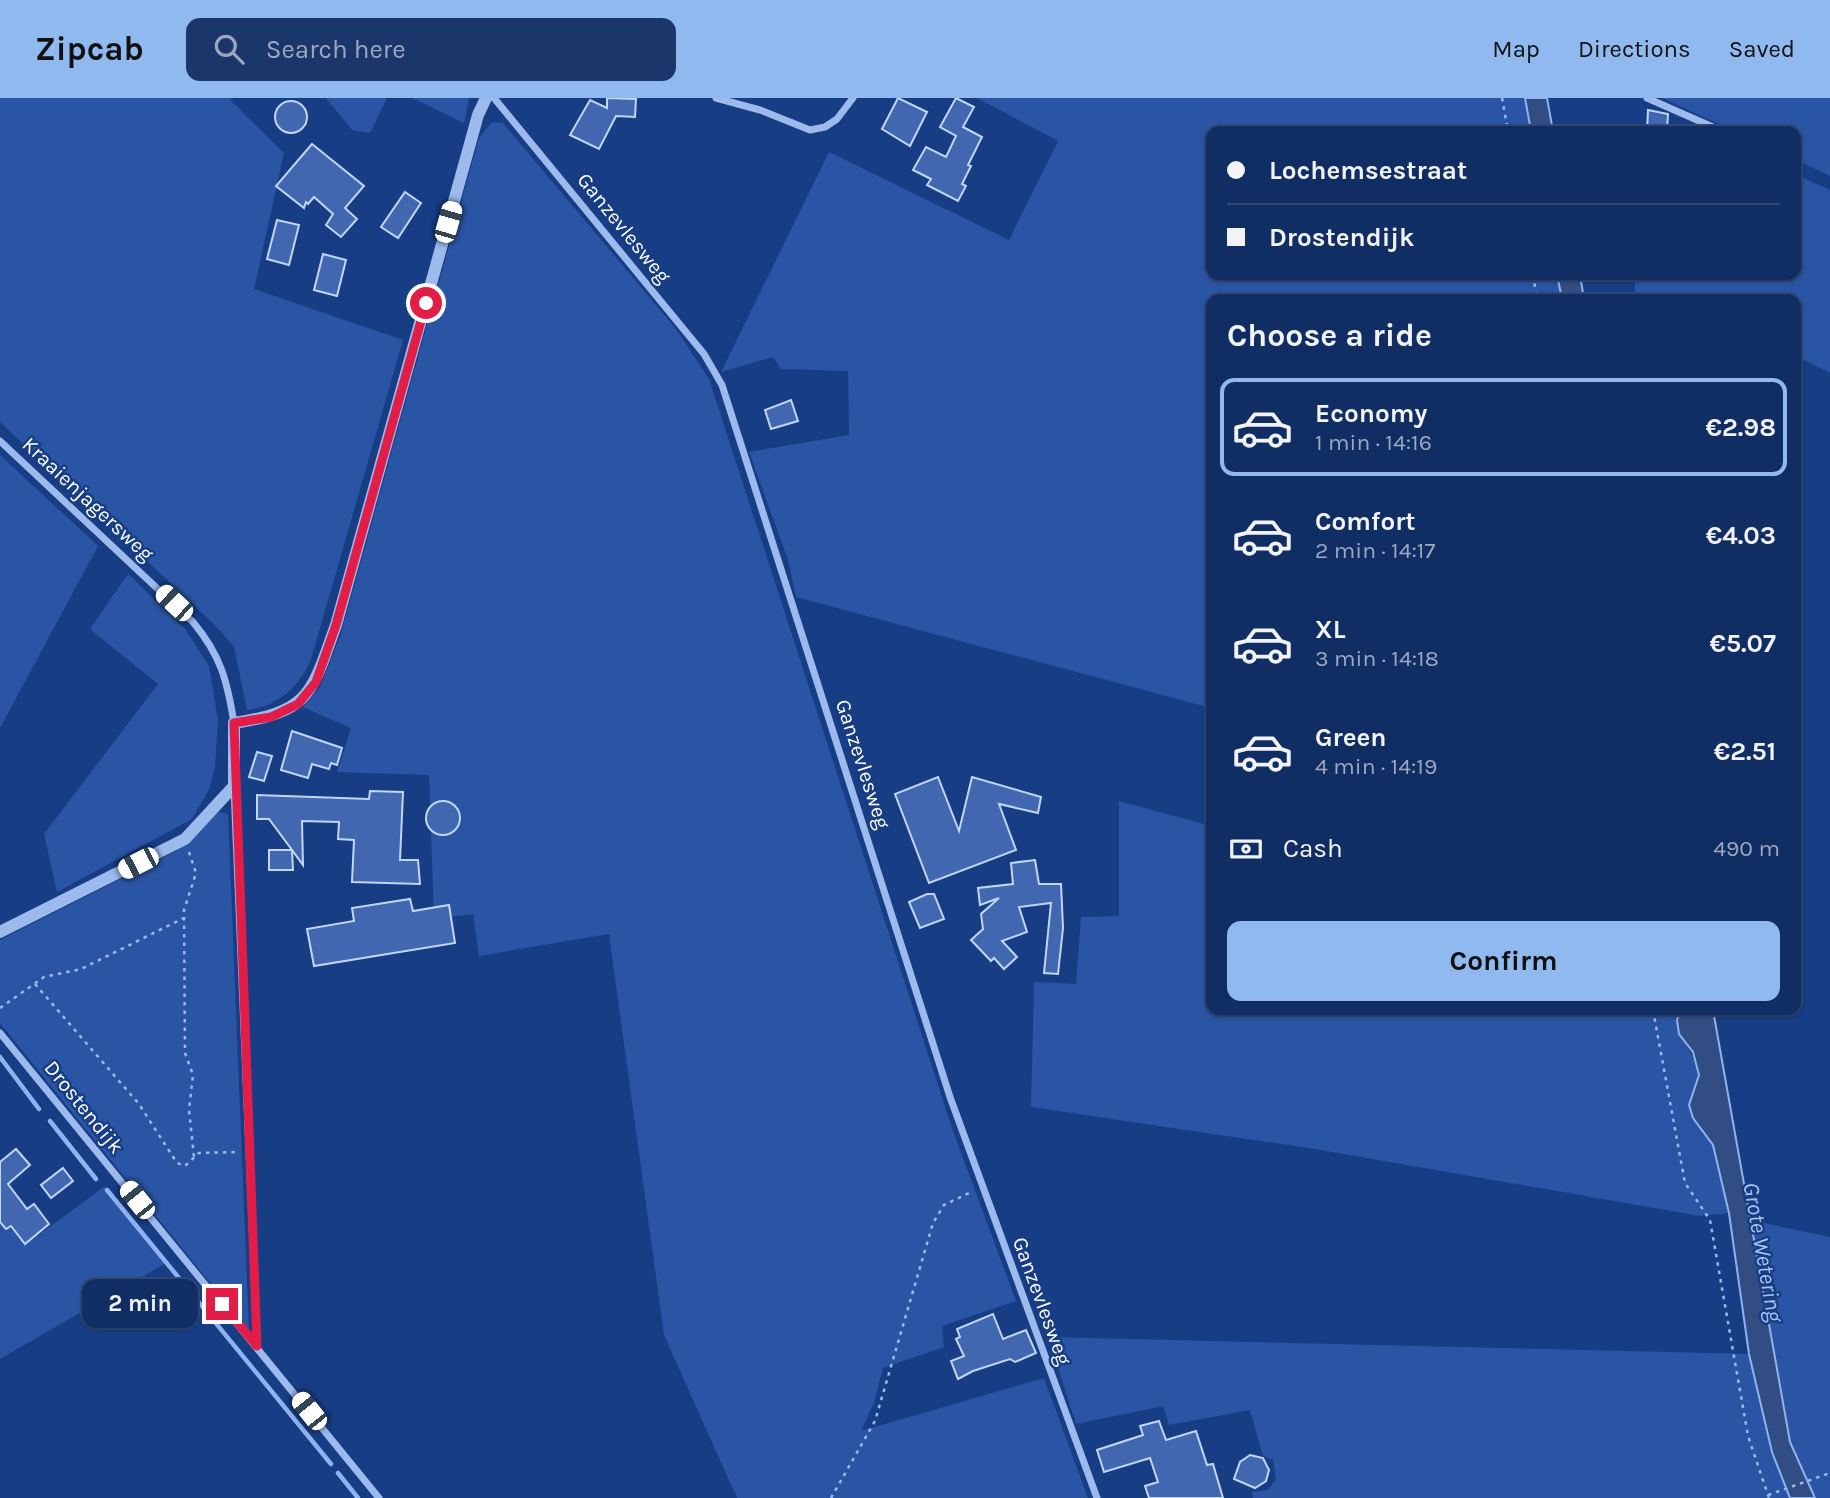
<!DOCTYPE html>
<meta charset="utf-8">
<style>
:root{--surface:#112e64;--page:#1a366a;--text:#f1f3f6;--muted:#9ca8bf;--line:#304a78;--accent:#90b9f0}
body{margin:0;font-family:Karla,sans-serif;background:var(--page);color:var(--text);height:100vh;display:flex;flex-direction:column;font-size:26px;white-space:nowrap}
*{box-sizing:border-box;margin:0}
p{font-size:23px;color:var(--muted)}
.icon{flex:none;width:38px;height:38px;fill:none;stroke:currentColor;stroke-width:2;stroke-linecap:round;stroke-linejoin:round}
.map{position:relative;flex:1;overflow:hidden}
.drawer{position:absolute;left:1206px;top:196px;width:595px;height:721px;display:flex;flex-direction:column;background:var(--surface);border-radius:14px;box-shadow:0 2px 5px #0004,0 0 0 2px var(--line)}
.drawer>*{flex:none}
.guide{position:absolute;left:1206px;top:28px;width:595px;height:154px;border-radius:14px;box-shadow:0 2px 5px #0004,0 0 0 2px var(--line);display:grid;align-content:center;height:154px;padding:0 21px;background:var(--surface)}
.end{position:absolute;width:32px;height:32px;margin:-16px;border:9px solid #e11d48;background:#fff;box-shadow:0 0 0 4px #fff}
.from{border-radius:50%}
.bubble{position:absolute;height:49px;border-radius:14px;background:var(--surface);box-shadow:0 2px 5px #0004,0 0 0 2px var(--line);font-size:23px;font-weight:700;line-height:49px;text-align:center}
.car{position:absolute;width:21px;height:42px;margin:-21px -10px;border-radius:9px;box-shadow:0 0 5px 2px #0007;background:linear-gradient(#fff 24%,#345 0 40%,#fff 0 76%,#345 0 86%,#fff 0)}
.guide b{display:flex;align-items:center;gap:24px;height:66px;font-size:26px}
.guide b+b{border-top:2px solid var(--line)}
.guide i{width:18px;height:18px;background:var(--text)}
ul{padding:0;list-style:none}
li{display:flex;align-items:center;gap:21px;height:98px;margin:0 14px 10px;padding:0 7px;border:4px solid transparent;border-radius:14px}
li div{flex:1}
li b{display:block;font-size:26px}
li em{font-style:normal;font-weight:700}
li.active{border-color:var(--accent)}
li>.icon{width:63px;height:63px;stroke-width:1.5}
h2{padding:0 21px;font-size:32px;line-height:84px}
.pay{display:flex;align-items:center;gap:18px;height:77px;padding:0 21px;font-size:26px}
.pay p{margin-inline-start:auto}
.button{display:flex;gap:14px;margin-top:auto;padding:14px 21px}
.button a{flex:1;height:80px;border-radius:14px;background:var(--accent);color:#111;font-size:28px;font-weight:700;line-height:80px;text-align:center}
header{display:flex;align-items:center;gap:42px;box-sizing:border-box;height:98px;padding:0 35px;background:var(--accent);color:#111}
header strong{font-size:33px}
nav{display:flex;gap:38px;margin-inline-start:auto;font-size:24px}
.search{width:490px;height:63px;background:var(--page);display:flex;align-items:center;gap:18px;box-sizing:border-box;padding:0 24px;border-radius:14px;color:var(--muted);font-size:26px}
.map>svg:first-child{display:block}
</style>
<header>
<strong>Zipcab</strong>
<div class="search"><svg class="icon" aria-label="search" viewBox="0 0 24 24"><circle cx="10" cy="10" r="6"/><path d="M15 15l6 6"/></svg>Search here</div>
<nav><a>Map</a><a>Directions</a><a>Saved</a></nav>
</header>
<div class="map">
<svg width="1830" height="1400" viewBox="0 0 1830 1400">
<rect width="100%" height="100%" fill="#173d85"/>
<!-- green -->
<g fill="#2a55a4">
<path d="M 0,0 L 232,0 L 230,2 L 284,55 L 254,191 L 403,242 L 312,558 C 301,588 279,608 247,612 L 234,549 L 220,532 L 0,324 Z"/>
<polygon points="326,0 387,0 370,35 352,32"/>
<polygon points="412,0 469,0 464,25"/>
<polygon points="977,0 1525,0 1531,33 1211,33 1211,177 1557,177 1562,201 1211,201 1211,610 796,499 788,462 749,354 849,337 848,273 781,271 773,259 721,274 829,54 1009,142 1058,43"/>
<polygon points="1662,0 1830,0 1830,78 1796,62 1796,33 1734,33"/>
<polygon points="492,24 503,25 676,231 709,281 952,1030 1016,1203 942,1228 944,1249 883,1270 874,1305 861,1333 1044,1280 1088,1400 737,1400 664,1237 609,836 479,858 473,816 434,821 429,677 337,674 351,630 303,609 320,589 340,539 479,40"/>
<polygon points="1796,77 1830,92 1830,275 1796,258 1796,201 1635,201 1635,177 1796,177"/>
<polygon points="0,357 98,448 0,630"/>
<polygon points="128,476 185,531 209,568 218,623 215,668 210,690 192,721 57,794 44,736 158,586 90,531"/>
<path d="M 1119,703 L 1211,728 L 1211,912 L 1681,912 C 1670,936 1695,951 1699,975 C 1701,988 1688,999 1690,1011 C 1693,1026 1708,1033 1713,1047 C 1722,1067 1724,1093 1729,1115 L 1700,1118 L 1315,1051 L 1031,1009 L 1034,884 L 1076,886 L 1081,819 L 1119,818 Z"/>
<polygon points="219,714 228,716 249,1233 0,925 0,842 176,753"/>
<polygon points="104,1089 168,1164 0,1261 0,1110 29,1144"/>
<polygon points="1750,1122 1830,1139 1830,1400 1815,1400 1790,1344"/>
<polygon points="1048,1239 1749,1256 1772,1354 1790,1400 1253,1400 1252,1394 1268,1392 1276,1381 1273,1362 1263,1358 1250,1312 1169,1327 1163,1308 1076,1326"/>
</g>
<!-- water -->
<g fill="#314d83" stroke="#8fb3f0" stroke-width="2">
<polygon points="1525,0 1547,0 1553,33 1531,33"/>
<polygon points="1557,177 1580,177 1584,201 1562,201"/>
<polygon points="1681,912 1713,912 1790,1344 1815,1400 1790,1400 1772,1354 1749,1256 1729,1115 1713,1047 1693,1020 1689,1007 1699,977 1693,954 1679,936 1677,922"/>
</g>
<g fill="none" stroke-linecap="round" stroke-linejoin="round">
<!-- stream -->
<g stroke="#8fb3f0" stroke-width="4.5">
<polyline points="0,959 39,1011"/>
<polyline points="50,1023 96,1081"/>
<polyline points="107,1092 331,1366"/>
<polyline points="338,1375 358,1400"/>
</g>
</g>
<!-- building -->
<g fill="#4067af" stroke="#c2d6fa" stroke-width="2">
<polygon points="607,0 636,1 635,19 616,18 599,51 570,37 590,2 607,10"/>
<polygon points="898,0 927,14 910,48 882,31"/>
<polygon points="956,0 974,9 963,29 982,39 968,67 971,68 962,86 966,88 958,103 927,87 931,81 913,72 926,49 946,59 956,38 940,29"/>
<circle cx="291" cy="19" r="16"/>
<polygon points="1648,12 1668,16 1667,33 1647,33"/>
<polygon points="312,46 364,88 345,110 357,121 341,139 326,127 333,116 314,99 308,106 306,104 304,110 276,88"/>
<polygon points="405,94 421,105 398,140 381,129"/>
<polygon points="277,122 299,127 289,167 267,161"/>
<polygon points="323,156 346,162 337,198 314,192"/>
<polygon points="791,302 798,323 771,331 765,312"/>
<polygon points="292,633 342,650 337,667 331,665 329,671 312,666 308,680 281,672"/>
<polygon points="257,654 272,658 264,683 249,679"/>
<polygon points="938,679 959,733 972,679 1041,699 1038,715 999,706 1016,752 929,785 895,696"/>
<polygon points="370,693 403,694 400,762 418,762 420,786 352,784 354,742 338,741 339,724 302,723 303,767 292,752 293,772 269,772 269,752 292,752 269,721 257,721 257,697 369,701"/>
<circle cx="443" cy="720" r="17"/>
<polygon points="1035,762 1039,786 1061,786 1063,830 1058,876 1044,875 1051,805 1019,809 1027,834 1002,843 1017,859 1004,871 994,860 991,863 971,842 983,831 981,816 999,800 980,807 978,790 1013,786 1011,765"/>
<polygon points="927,796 934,796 944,821 920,830 909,804"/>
<polygon points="410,801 413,813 449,807 455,845 314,868 307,831 354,823 352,810"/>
<polygon points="16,1051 30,1067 8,1086 27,1111 34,1106 49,1126 25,1146 11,1128 6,1131 0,1124 0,1064"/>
<polygon points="63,1070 73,1083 51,1100 41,1087"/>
<polygon points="993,1216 1003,1241 1026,1232 1036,1255 1015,1264 1010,1261 973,1273 958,1281 951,1263 964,1258 956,1241 960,1239 957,1231"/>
<polygon points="1159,1323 1166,1342 1196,1333 1207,1367 1213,1366 1223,1400 1149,1400 1145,1388 1158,1384 1150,1360 1104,1374 1097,1352 1143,1337 1140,1328"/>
<polygon points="1250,1357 1263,1360 1269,1372 1266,1383 1255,1390 1234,1381 1240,1364"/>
</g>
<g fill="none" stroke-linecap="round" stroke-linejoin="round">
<!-- path -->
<g stroke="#9dbaed" stroke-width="2.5" stroke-dasharray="3.5 5" stroke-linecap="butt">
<polyline points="1502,0 1508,33"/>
<polyline points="1533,177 1537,201"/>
<polyline points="189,754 196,775 184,812 185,955 193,977 189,1012 194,1059"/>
<polyline points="35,886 139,1006 177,1065 185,1068 199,1055 239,1054"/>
<polyline points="0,910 44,879 81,871 184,820"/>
<polyline points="1653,912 1685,1085 1710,1122 1748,1338 1769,1400"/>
<polyline points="1768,1397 1830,1375"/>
<polyline points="831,1400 875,1323 933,1125 944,1107 971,1094"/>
</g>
<!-- minor -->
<g stroke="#9dbaed" stroke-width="7">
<polyline points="494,0 704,256 722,287 950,999 1097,1400"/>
<polyline points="716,0 760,12 810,32 825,29 837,21 853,0"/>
<polyline points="1647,0 1722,33"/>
<path d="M 0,343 L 193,524 C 221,558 227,582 234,625"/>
<polyline points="234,689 257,1247"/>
<polyline points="0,935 379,1400"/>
</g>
<!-- tertiary -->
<path stroke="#9dbaed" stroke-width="12" d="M 0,834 L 185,741 L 234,688 L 234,625 C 311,613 311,596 336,527 L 478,17 L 486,0"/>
</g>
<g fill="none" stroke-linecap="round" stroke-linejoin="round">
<!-- route -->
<polyline stroke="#e11d48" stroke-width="9" points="222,1206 257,1248 234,625 271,619 298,606 316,584 336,527 426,205"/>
</g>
<g text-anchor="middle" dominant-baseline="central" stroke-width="5" stroke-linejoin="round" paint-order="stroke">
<!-- street labels -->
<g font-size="21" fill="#fff" stroke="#173d85">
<text transform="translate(624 130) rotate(51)">Ganzevlesweg</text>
<text transform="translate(88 401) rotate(43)">Kraaienjagersweg</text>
<text transform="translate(863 666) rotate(72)">Ganzevlesweg</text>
<text transform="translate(84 1009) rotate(51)">Drostendijk</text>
<text transform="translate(1042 1203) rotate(70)">Ganzevlesweg</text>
</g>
<!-- water labels -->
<g font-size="23" font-style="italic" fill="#a8c4f4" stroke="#173d85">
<text transform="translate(1763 1154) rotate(80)">Grote Wetering</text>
</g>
</g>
</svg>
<i class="end from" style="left:426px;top:205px"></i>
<i class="end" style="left:222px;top:1206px"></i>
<div class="bubble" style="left:82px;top:1181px;width:116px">2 min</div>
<i class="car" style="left:448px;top:124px;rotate:16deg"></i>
<i class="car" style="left:174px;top:505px;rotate:313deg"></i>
<i class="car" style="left:138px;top:765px;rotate:243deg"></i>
<i class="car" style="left:137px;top:1102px;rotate:321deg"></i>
<i class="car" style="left:309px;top:1313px;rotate:321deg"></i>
<div class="guide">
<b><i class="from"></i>Lochemsestraat</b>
<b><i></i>Drostendijk</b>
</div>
<section class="drawer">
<h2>Choose a ride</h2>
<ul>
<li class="active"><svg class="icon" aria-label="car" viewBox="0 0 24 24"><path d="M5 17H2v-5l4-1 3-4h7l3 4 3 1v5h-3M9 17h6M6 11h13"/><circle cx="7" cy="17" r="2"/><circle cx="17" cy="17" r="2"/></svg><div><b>Economy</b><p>1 min · 14:16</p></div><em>€2.98</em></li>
<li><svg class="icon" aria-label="car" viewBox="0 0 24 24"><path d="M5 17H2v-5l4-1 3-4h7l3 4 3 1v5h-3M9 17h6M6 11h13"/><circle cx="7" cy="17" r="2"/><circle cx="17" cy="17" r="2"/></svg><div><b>Comfort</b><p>2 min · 14:17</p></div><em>€4.03</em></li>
<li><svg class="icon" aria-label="car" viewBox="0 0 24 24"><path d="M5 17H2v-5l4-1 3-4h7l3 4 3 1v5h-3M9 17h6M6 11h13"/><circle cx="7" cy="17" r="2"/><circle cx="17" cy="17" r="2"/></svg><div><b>XL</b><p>3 min · 14:18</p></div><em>€5.07</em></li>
<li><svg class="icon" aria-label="car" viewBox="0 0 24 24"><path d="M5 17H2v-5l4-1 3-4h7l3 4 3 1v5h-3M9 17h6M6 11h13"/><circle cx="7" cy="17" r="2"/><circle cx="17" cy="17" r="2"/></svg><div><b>Green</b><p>4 min · 14:19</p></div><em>€2.51</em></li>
</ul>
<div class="pay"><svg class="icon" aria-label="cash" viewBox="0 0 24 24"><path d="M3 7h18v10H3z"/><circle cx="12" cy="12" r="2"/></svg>Cash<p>490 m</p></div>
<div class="button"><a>Confirm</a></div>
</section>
</div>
